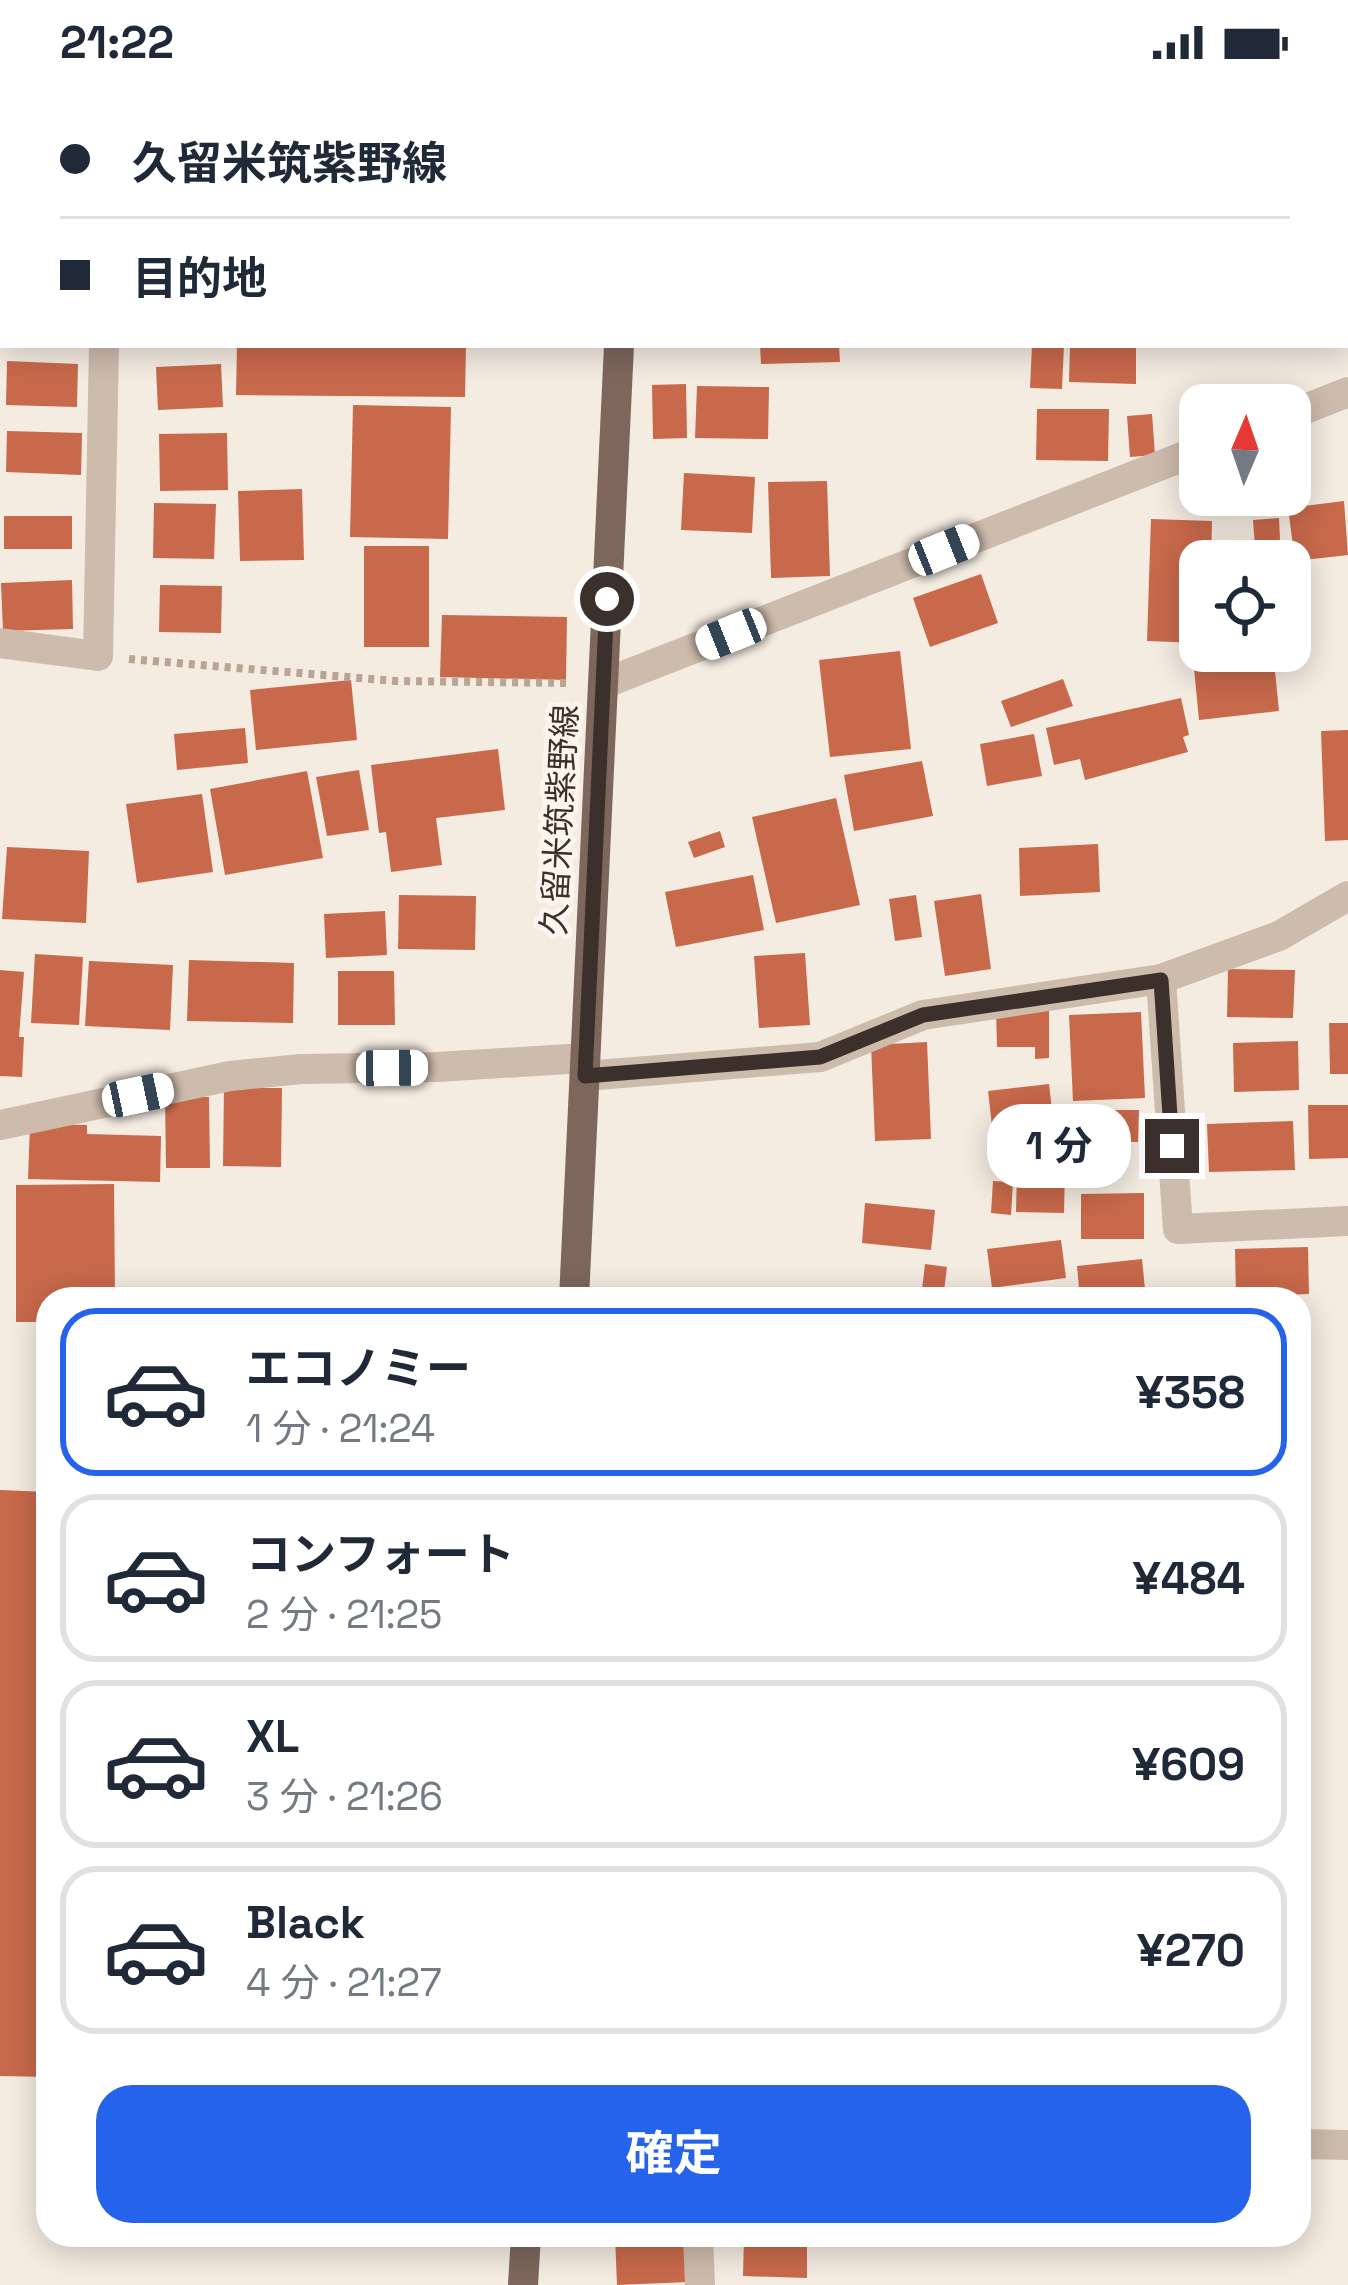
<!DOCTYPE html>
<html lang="ja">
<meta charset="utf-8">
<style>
:root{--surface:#fff;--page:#f2f2f3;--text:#1f2937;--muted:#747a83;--line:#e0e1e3;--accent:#2563eb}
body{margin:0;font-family:"Space Grotesk","Noto Sans JP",sans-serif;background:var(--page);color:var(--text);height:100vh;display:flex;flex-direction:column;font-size:45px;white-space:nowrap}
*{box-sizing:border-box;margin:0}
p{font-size:39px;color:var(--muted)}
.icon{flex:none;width:66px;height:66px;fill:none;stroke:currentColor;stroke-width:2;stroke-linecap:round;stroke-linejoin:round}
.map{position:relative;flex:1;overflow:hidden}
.sheet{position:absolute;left:36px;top:1203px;width:1275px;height:960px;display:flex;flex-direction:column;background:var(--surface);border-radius:36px;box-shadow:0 6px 30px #0003}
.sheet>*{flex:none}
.banner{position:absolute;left:0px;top:0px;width:1350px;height:264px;box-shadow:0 6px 30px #0003;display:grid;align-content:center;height:264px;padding:0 60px;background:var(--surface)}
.needle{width:78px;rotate:2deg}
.controls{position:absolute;left:1179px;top:300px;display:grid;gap:24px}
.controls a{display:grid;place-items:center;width:132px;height:132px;border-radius:24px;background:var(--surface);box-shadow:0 6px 30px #0003;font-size:60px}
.end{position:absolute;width:54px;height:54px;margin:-27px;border:15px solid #3b302b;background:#fff;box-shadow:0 0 0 6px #fff}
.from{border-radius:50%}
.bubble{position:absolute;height:84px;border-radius:36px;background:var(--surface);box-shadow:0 6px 30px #0003;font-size:39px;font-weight:700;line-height:84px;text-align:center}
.car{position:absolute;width:36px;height:72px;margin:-36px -18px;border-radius:15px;box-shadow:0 0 9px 3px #0007;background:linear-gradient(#fff 24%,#345 0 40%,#fff 0 76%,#345 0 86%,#fff 0)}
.banner b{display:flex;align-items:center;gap:42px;height:114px;font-size:45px}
.banner b+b{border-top:3px solid var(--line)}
.banner i{width:30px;height:30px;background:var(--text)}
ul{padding:21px 0 0;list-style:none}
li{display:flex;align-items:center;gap:36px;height:168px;margin:0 24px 18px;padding:0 36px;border:6px solid var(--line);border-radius:36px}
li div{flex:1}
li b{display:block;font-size:45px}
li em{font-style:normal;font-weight:700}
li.selected{border-color:var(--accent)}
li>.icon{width:108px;height:108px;stroke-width:1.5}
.button{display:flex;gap:24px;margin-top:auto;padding:24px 60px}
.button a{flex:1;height:138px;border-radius:36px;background:var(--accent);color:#fff;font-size:48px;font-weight:700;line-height:138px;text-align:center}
.status{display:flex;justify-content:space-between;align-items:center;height:84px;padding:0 60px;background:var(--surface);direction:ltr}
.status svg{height:33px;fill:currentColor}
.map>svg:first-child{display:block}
</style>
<div class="status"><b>21:22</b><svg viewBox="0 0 49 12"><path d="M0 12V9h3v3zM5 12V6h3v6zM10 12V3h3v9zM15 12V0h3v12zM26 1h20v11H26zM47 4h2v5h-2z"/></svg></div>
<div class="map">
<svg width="1348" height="2201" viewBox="0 0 1348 2201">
<rect width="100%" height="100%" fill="#f4ebe1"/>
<!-- building -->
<g fill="#c8694b">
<polygon points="237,261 466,261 465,313 236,311"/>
<polygon points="760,261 839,261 840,278 761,280"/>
<polygon points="1032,261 1064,261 1062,305 1030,304"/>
<polygon points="1070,261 1136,261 1136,300 1069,298"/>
<polygon points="7,277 78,280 77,323 6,321"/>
<polygon points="221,280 223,323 158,326 156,283"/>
<polygon points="686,300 687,354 653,355 652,301"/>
<polygon points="697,302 769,303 768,355 695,354"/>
<polygon points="353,321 451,323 448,455 350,453"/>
<polygon points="1037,325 1109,325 1108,377 1036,376"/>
<polygon points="1152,330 1155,371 1130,373 1127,332"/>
<polygon points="7,347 82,349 81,391 6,388"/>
<polygon points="227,349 228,406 160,407 159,350"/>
<polygon points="684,389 755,393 752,449 681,446"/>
<polygon points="827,397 830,492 771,494 768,398"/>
<polygon points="302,405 304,476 240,477 238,407"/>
<polygon points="1344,417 1348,471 1295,477 1288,424"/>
<polygon points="154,419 216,420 214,475 153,474"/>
<rect x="4" y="432" width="68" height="33"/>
<polygon points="1279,434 1281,477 1256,477 1253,436"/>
<polygon points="1151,435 1212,437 1211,477 1200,477 1200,559 1147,557"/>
<rect x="364" y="462" width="65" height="101"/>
<polygon points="981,490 998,539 930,563 913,514"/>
<polygon points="72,496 73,545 3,547 1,499"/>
<polygon points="160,501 222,502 221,549 159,548"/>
<polygon points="442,531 567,533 566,596 440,593"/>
<polygon points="900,567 911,665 830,673 819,576"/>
<polygon points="1273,567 1279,627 1199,636 1193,574"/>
<polygon points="1063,595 1073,622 1011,643 1001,617"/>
<polygon points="351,596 357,656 256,666 250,606"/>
<polygon points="1181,614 1189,651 1183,653 1188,668 1085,696 1080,675 1054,681 1046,644"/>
<polygon points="245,644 248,679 177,686 174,650"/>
<polygon points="1348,646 1348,756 1325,757 1321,647"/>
<polygon points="1034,650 1042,692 987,702 980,660"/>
<polygon points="498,665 505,726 436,734 442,781 391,788 386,748 379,749 371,681"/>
<polygon points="922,677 933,732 854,747 844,691"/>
<polygon points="359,686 369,746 327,752 316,693"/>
<polygon points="307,687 323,774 225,791 210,705"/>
<polygon points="202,710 213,788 137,799 126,720"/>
<polygon points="836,714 860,821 776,839 752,733"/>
<polygon points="720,747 725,763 694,774 688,758"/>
<polygon points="1098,760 1100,808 1020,812 1019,764"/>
<polygon points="7,763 89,767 86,839 2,835"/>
<polygon points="753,791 764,846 676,863 665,808"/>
<polygon points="981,810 991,885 945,892 934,817"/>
<polygon points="399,811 476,812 475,866 398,865"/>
<polygon points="916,811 922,853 895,857 889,815"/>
<polygon points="385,827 387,871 326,874 324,830"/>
<polygon points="805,869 810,941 759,944 754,872"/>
<polygon points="35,870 83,873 79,941 31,939"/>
<polygon points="189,876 294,879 293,939 187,937"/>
<polygon points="89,877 173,881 170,946 85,942"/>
<polygon points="1228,885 1295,886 1293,934 1227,933"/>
<polygon points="0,886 24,888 19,953 24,953 22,993 0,992"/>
<polygon points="338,887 394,887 395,941 338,941"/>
<polygon points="1049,926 1049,974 1035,975 1035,963 997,963 996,927"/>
<polygon points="1141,928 1145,1014 1073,1017 1069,931"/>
<polygon points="1329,939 1348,939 1348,990 1330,990"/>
<polygon points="1298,957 1299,1006 1234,1008 1233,959"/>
<polygon points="927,958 931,1055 875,1057 871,961"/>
<polygon points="1049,1000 1054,1044 993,1051 988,1007"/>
<polygon points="224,1004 282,1004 281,1083 223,1082"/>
<polygon points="165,1013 209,1013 210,1084 166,1084"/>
<polygon points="1308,1021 1348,1021 1348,1074 1309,1075"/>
<polygon points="1080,1026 1139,1026 1138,1058 1080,1057"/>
<polygon points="1293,1037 1295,1086 1209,1088 1207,1040"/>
<polygon points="30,1040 87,1041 87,1050 161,1052 160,1098 28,1095"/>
<polygon points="1017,1086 1065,1087 1064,1129 1016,1128"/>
<polygon points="993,1097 1013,1098 1011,1131 991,1129"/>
<polygon points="114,1100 115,1215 48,1215 48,1238 16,1238 16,1101"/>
<polygon points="1144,1109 1144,1155 1081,1155 1081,1110"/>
<polygon points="865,1119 935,1126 931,1166 862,1159"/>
<polygon points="1061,1156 1066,1194 992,1204 987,1165"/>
<polygon points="1308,1163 1309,1210 1236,1213 1235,1165"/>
<polygon points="1142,1175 1146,1215 1080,1215 1077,1182"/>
<polygon points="925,1180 947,1183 943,1215 921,1214"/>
<polygon points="0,1406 48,1408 48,1993 0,1992"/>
<polygon points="686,2151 689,2198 617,2201 615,2152"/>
<polygon points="744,2151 807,2153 807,2194 743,2192"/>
</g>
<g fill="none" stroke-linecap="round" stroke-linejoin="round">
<!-- path -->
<polyline stroke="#b9a596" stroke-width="8" stroke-dasharray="6 6" stroke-linecap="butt" points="129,575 395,597 569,599"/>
<!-- minor -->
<g stroke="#cdbbac" stroke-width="30">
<polyline points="109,3 110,0"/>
<polyline points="1290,331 1348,308"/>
<polyline points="0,559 98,572 104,261"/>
<polyline points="603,600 1200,366"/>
<polyline points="1161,895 1178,1145 1348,1137"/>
<polyline points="585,992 820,973 923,931 1161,895 1279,852 1348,812"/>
<polyline points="0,1041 230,992 301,985 437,983 585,974"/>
<polyline points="1299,2060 1348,2061"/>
<polyline points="698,2151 700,2201"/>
</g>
<!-- primary -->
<g stroke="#7d675c" stroke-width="30">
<polyline points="630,3 630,0"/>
<polyline points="574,1215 619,261"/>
<polyline points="523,2201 526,2151"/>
</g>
</g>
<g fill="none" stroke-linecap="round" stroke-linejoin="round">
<!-- route -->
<polyline stroke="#3b302b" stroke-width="15" points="607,515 585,992 820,973 923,931 1161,896 1172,1062"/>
</g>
<g text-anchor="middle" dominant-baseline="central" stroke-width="10" stroke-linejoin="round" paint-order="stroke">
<!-- street labels -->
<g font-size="33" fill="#3b302b" stroke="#fbf5ee">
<text transform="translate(560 736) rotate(-87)">久留米筑紫野線</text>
</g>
</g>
</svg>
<div class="controls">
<a><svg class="needle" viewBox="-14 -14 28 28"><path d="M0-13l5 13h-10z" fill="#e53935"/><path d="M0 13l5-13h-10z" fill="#747a83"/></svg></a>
<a><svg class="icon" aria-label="locate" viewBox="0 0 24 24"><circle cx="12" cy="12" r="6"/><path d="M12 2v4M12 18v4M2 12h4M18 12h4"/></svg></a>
</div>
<i class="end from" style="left:607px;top:515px"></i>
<i class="end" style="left:1172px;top:1062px"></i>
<div class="bubble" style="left:987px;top:1020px;width:144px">1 分</div>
<i class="car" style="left:944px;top:466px;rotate:68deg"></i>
<i class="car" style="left:731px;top:550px;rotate:248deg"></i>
<i class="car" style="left:392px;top:984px;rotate:89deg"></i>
<i class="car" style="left:138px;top:1011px;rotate:78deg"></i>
<div class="banner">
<b><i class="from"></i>久留米筑紫野線</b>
<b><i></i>目的地</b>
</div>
<section class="sheet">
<ul>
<li class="selected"><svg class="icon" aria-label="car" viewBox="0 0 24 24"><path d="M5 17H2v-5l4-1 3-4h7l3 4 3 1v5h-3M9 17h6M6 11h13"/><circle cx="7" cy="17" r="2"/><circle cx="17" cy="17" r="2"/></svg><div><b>エコノミー</b><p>1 分 · 21:24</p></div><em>¥358</em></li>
<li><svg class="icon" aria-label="car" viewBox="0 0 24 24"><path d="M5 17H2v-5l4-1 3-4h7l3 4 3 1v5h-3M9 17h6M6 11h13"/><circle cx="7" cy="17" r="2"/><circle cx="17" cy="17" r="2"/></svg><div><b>コンフォート</b><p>2 分 · 21:25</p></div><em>¥484</em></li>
<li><svg class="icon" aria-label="car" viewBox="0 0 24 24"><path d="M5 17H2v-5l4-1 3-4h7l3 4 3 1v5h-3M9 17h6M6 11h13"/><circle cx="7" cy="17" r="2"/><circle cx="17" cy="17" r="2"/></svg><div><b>XL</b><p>3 分 · 21:26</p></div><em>¥609</em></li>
<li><svg class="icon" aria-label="car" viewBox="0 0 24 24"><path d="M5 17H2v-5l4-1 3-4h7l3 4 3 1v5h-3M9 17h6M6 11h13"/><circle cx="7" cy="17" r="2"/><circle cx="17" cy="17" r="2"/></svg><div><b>Black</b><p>4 分 · 21:27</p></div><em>¥270</em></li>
</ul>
<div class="button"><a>確定</a></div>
</section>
</div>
